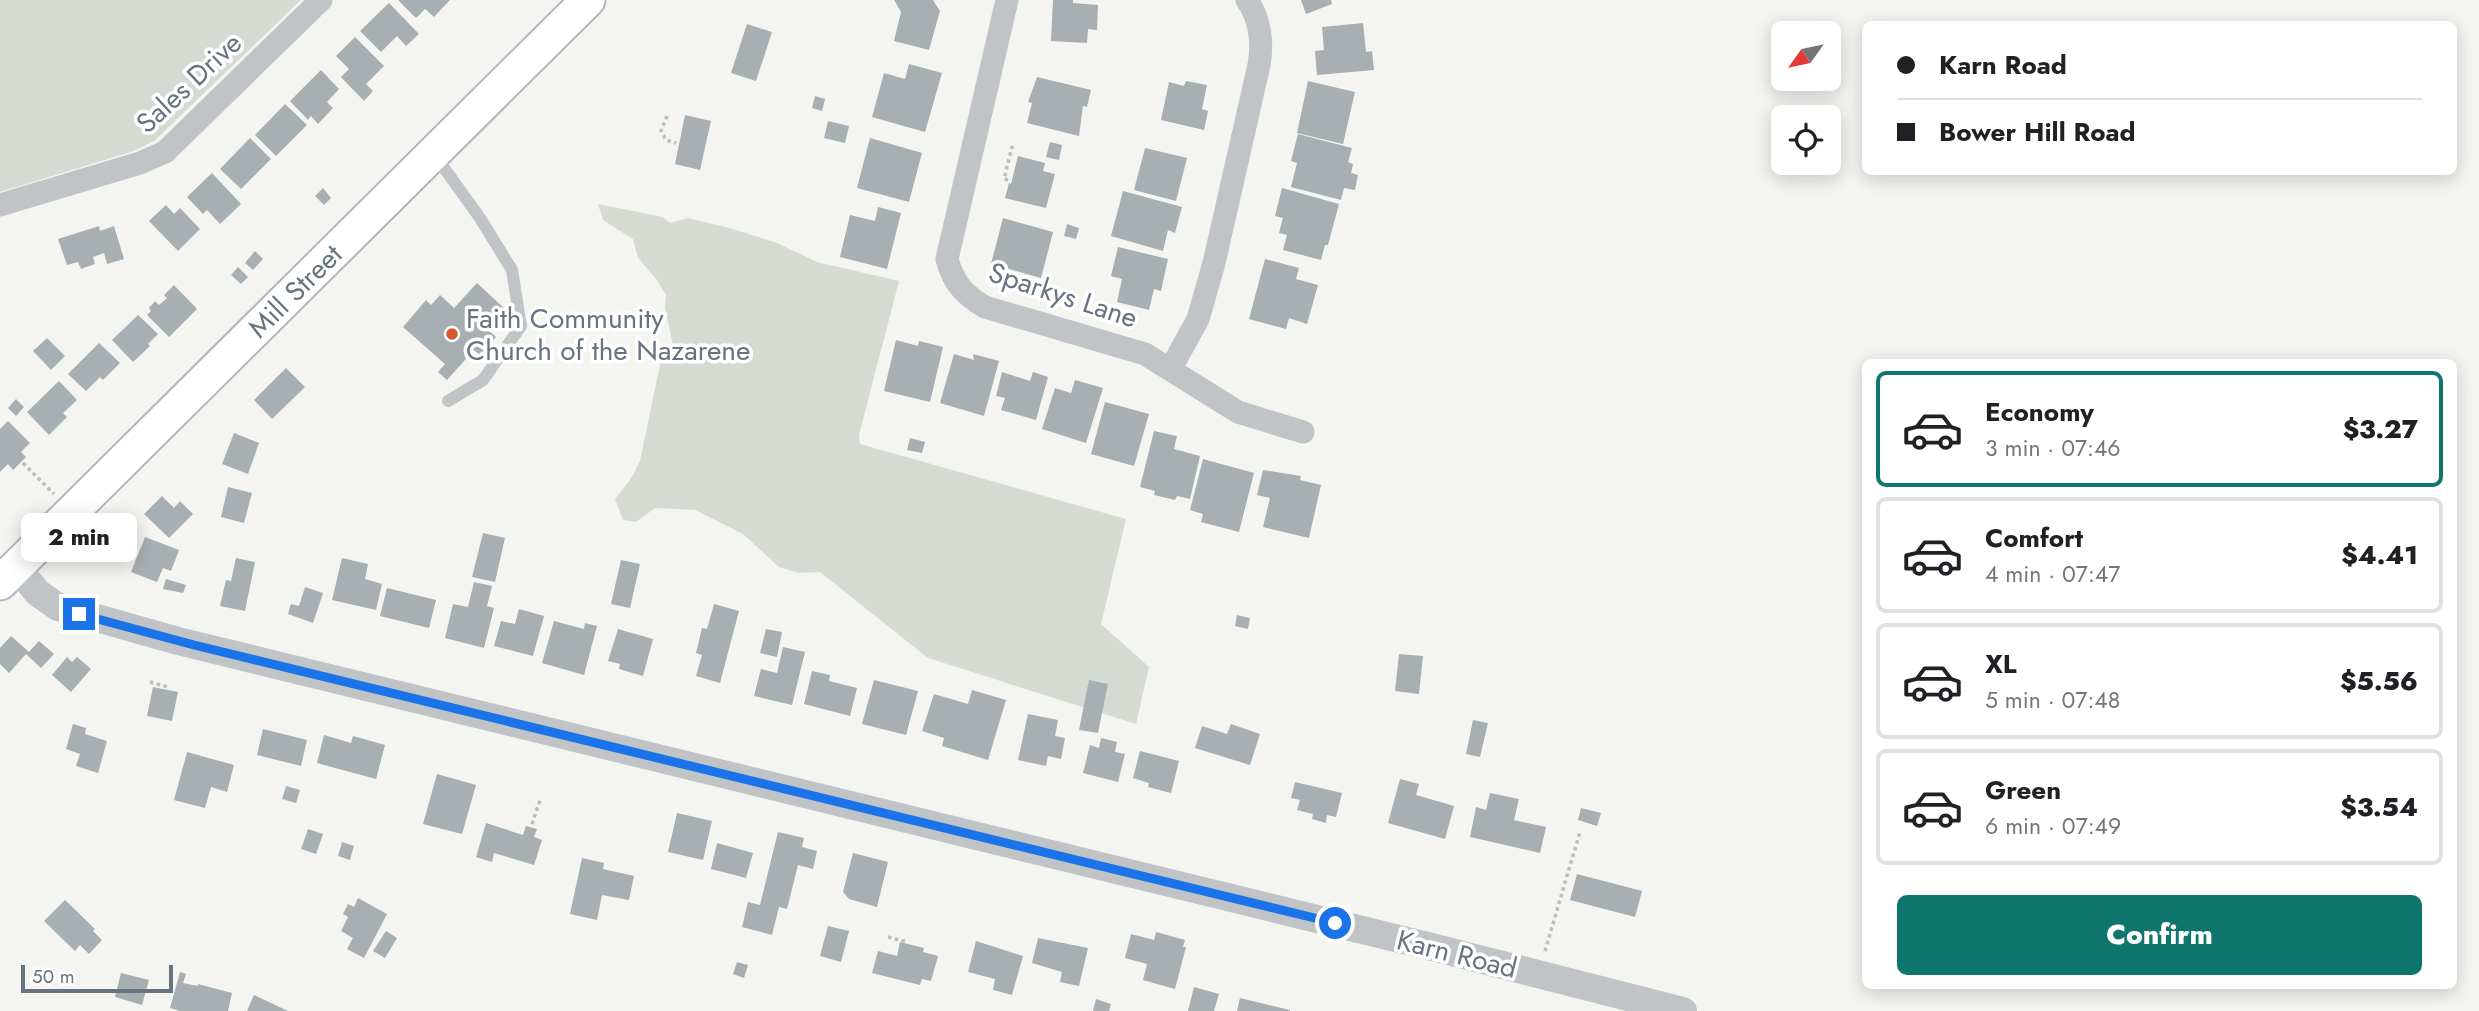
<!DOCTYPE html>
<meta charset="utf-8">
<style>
:root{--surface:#fff;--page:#f2f2f2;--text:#202124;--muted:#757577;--line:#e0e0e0;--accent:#0f766e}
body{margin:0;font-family:Jost,sans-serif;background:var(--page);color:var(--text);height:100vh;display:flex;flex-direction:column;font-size:26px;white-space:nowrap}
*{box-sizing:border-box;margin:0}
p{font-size:23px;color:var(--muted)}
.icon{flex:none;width:38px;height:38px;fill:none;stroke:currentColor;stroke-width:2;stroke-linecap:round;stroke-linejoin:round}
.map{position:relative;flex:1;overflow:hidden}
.sheet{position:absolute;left:1862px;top:359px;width:595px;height:630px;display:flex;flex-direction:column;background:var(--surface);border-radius:10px;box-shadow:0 4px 18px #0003}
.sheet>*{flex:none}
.top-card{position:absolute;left:1862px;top:21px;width:595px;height:154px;border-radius:10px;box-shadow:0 4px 18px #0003;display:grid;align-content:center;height:154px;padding:0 35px;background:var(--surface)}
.needle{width:46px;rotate:237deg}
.controls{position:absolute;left:1771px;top:21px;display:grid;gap:14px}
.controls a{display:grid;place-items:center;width:70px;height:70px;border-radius:10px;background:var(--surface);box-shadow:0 4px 18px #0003;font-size:35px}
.scale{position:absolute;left:21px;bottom:18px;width:152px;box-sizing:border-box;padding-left:7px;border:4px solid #657480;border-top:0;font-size:19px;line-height:24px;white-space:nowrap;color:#657480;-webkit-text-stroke:5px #fff;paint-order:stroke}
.end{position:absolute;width:32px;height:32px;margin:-16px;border:9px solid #1a73e8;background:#fff;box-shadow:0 0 0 4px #fff}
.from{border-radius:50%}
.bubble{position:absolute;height:49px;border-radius:10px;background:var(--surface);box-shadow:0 4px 18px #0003;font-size:23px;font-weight:800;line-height:49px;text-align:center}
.top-card b{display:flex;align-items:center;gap:24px;height:66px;font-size:26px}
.top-card b+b{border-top:2px solid var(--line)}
.top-card i{width:18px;height:18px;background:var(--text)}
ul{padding:12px 0 0;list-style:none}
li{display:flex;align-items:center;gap:21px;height:116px;margin:0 14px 10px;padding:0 21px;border:4px solid var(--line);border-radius:10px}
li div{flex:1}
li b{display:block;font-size:26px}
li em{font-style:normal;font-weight:800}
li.current{border-color:var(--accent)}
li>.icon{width:63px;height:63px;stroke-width:1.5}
.button{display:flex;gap:14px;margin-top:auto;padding:14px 35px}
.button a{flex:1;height:80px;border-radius:10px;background:var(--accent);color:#fff;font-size:28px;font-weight:800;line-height:80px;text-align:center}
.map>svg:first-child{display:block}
</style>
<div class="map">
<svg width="2479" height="1011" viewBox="0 0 2479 1011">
<rect width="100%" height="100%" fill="#f4f4f1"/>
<!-- green -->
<g fill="#d5dbd2">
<polygon points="0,0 301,0 154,141 134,151 0,192"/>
<polygon points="598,204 663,217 670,223 688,218 730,228 777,243 817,262 899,281 859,435 860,444 1126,519 1101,624 1149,667 1136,724 928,658 820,572 799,573 779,567 743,534 695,510 655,508 636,522 623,520 615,499 630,480 640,461 660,365 673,345 665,308 666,295 657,280 638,258 633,239 603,220"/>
</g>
<!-- building -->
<g fill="#a7afb3">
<polygon points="398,0 450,0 434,17 425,9 416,18"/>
<polygon points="894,0 933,0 940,11 929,50 894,41 901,12"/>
<polygon points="1053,0 1073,0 1073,3 1098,5 1097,30 1088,29 1087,43 1051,41"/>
<polygon points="1301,0 1331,0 1332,4 1306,14"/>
<polygon points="389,3 419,34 406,46 397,36 381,52 360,31"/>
<polygon points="1363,23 1366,52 1372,51 1374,70 1317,75 1315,51 1324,50 1322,27"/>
<polygon points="747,24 772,32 756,81 731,73"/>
<polygon points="355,37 384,66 366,84 373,91 364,101 341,77 349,69 336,56"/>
<polygon points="909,64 942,73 925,132 872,117 884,73 905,79"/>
<polygon points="321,70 339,89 327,102 333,108 318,124 311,116 308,120 290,101"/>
<polygon points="1037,77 1091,90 1087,107 1083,106 1079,136 1027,123 1032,103 1028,102"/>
<polygon points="1186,81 1207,85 1202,109 1208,111 1204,130 1161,120 1169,82 1184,86"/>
<polygon points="1308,81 1355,92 1343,144 1297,133"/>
<polygon points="815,96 825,99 822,111 812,108"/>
<polygon points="285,104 307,125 276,156 255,135"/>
<polygon points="685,115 711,121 700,170 675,164"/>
<polygon points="828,121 849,126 845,143 824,138"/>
<polygon points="1298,134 1352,148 1348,162 1353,164 1351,173 1358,175 1355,190 1344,188 1341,200 1291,187 1297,163 1291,161"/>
<polygon points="250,138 271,159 241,189 220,169"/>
<polygon points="870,138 922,153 909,202 857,188"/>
<polygon points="1050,142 1062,145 1059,160 1046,157"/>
<polygon points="1145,148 1187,158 1176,201 1134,190"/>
<polygon points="1018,156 1045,163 1043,171 1055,174 1046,208 1005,198 1009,183 1011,184"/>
<polygon points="212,173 241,204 220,224 207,210 203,214 187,197"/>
<polygon points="323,188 331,198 324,205 315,196"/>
<polygon points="1282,188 1339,204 1328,245 1325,245 1321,260 1283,250 1287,235 1279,233 1283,218 1275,216"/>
<polygon points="1123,191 1182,207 1175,233 1168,230 1163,251 1111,236"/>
<polygon points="166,205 174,214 180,208 200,229 178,251 149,221"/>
<polygon points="878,207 901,213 887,269 840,257 850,215 875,221"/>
<polygon points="1003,218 1053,232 1041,278 991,264"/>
<polygon points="1067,224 1079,228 1076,239 1064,236"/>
<polygon points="99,226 100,231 114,226 124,259 107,264 104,253 93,257 95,264 81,269 78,262 67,265 58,239"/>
<polygon points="1118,247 1168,259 1161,291 1154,289 1149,310 1117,302 1122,279 1111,276"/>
<polygon points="255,251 263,259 253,270 245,263"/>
<polygon points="1265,259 1299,268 1296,279 1318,285 1307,324 1289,318 1286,329 1249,319"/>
<polygon points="238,267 248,277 241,284 231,275"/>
<polygon points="477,283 506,310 488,330 496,337 480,355 474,350 447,380 438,372 445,364 403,327 426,300 431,305 440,295 454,308"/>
<polygon points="174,285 197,309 169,337 147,315 151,311 149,308 155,301 159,305 167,298 164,295"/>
<polygon points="138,315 158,334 148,344 150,346 133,362 112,340"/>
<polygon points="47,338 65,356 51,370 33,351"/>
<polygon points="896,340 918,346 919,341 943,347 930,402 884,391"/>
<polygon points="99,343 120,363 103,380 100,377 86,391 68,374"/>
<polygon points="954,354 974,360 973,354 999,361 984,416 940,403"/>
<polygon points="286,368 305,387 272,419 254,400"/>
<polygon points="1002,372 1030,381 1033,372 1048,377 1036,420 1001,410 1005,398 996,396"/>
<polygon points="1075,380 1103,388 1086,443 1042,429 1055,388 1071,393"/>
<polygon points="59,381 77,400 63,413 67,417 49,435 27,412"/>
<polygon points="16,399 24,407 16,416 8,408"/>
<polygon points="1105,402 1149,414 1134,466 1091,454"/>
<polygon points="8,421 30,443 21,452 26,457 13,470 8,464 0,472 0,429"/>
<polygon points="1154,431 1177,436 1174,449 1200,456 1190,499 1177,496 1175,500 1154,495 1155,491 1140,487"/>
<polygon points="234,433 259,443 248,474 222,464"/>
<polygon points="910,438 925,442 922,453 907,450"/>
<polygon points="1203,459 1254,473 1239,532 1201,522 1203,514 1190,510"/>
<polygon points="1263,470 1301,476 1300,480 1321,485 1309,538 1263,527 1270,498 1257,495"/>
<polygon points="228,487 252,493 244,523 221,517"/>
<polygon points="162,496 174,508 180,501 193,514 169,538 144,514"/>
<polygon points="483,533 505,538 495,582 472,577"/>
<polygon points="145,537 179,550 171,571 163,568 157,582 131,572"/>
<polygon points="236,558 255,562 245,611 220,606 226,580 231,581"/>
<polygon points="342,558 368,564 365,579 382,584 376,610 332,600"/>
<polygon points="621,560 640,564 630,608 611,604"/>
<polygon points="166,579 186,585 183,593 163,589"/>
<polygon points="474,582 492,586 487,606 494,608 484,648 445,638 453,604 468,607"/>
<polygon points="305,587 323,593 313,623 288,614 291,604 299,606"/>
<polygon points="387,588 436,600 429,628 380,616"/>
<polygon points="714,604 739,611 720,683 696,676 702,655 696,653 702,628 707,629"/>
<polygon points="519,609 544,616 533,656 494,646 501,621 515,624"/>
<polygon points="1237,615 1250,618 1248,629 1235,626"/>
<polygon points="554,621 584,629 585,623 597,626 584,675 542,663"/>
<polygon points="618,629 653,639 643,676 619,669 620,664 608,661"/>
<polygon points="766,629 782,632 777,657 760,653"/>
<polygon points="11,636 29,652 39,641 54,654 41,668 26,654 9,673 0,664 0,648"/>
<polygon points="783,647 805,652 792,705 754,696 761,669 777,673"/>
<polygon points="1399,654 1423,656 1419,694 1395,691"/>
<polygon points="67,657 72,662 77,657 91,669 71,692 52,675"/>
<polygon points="812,671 830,675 829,681 857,688 850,716 804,704"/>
<polygon points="874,680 918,691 906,735 862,724"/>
<polygon points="1089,680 1108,684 1098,733 1079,730"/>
<polygon points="153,687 178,692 172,721 147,716"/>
<polygon points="972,690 1006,700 988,760 942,746 944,738 922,731 934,694 968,704"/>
<polygon points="1028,714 1058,720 1055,736 1065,738 1061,759 1048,756 1046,766 1018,760"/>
<polygon points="1473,720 1488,723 1480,757 1466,754"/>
<polygon points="73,724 86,728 85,734 107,741 98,773 76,766 80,754 66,749"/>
<polygon points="1231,724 1260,734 1250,765 1195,748 1202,726 1227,734"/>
<polygon points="263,729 307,740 301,766 257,755"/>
<polygon points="324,735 351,743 353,736 385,745 376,779 317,763"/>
<polygon points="1101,738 1117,742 1115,752 1125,754 1118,782 1083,773 1090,745 1099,748"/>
<polygon points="1140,751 1179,761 1171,793 1148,787 1149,783 1133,778"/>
<polygon points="187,752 234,765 227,792 211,787 205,808 174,800"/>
<polygon points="437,774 476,785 462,834 423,824"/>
<polygon points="1400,779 1419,784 1416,795 1454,806 1445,839 1388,823"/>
<polygon points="1295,782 1342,793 1336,817 1327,815 1326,823 1312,819 1313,814 1297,810 1300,800 1291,798"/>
<polygon points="286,786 300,790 296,803 282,799"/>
<polygon points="1490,793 1519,799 1514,820 1546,827 1540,853 1470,837 1476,807 1486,810"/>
<polygon points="1581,808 1601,813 1597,826 1578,820"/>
<polygon points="677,813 712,821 703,860 668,852"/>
<polygon points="486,823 523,835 526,826 537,829 534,837 542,840 534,865 494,853 492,862 476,857"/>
<polygon points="308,829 323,834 316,854 301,849"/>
<polygon points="778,832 804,838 802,847 817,851 813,869 798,865 787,909 779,907 772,935 742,927 748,902 760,905"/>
<polygon points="342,842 354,846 350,860 338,856"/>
<polygon points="717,843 753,853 746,878 711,869"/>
<polygon points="853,853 888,862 877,907 849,899 843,892"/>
<polygon points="582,858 604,863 603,869 634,876 629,900 602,895 597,920 570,914"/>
<polygon points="1577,874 1642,891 1635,917 1570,900"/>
<polygon points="358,898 387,914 364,958 347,949 353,938 341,931 348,917 343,914 348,904 354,907"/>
<polygon points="65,900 95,929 93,931 102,940 89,954 80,945 75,951 44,921"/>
<polygon points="828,926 849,931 841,962 820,956"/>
<polygon points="386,931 397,938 385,958 373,951"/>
<polygon points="1156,932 1185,940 1183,947 1186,947 1175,989 1143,980 1147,964 1125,958 1131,934 1154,940"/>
<polygon points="1038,938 1088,948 1079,986 1060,982 1062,972 1032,963"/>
<polygon points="976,941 1023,956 1012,995 993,990 995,979 968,972"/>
<polygon points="900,942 924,948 923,952 938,956 931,981 922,979 920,985 872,973 878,951 897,956"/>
<polygon points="737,962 748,965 744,978 733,974"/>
<polygon points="180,972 186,974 183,983 198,986 198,984 232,993 228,1011 180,1011 170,1008"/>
<polygon points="121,973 149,980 142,1005 115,997"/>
<polygon points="1194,987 1219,994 1214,1011 1188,1011"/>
<polygon points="254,995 288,1011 247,1011"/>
<polygon points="1240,998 1290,1010 1290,1011 1237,1011"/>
<polygon points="1096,999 1111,1004 1109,1011 1093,1011"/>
</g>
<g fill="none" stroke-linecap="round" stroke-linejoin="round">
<defs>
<g id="secondary">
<path id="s1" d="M 0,583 L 588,0"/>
</g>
</defs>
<!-- secondary casing -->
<use href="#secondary" stroke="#b3b7bb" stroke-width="37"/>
<!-- path -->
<g stroke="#babcbe" stroke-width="3.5" stroke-dasharray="3.5 3.5" stroke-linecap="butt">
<polyline points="667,116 661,131 666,140 676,143"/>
<polyline points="1008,180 1004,179 1013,143"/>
<polyline points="23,463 54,494"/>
<polyline points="150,682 168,687"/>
<polyline points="532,824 540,800"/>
<polyline points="888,937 908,942"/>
<polyline points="1545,951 1580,832"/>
</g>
<!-- service -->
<polyline stroke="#c0c4c7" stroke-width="12" points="434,154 480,218 512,270 521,326 483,380 448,401"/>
<!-- minor -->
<g stroke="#c0c4c7" stroke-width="23">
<path d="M 1007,0 L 947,259 C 953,282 964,295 985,307 L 1145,354 L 1238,412 L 1303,432"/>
<polyline points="0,205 140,163 165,152 321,0"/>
<path d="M 1171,368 L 1198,319 L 1214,263 L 1259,65 C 1263,43 1260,18 1247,0"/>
</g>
<!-- tertiary -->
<polyline stroke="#c0c4c7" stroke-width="28" points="16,567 38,593 58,607 178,641 1432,947 1683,1011"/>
<!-- secondary -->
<use href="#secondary" stroke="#fff" stroke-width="33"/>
</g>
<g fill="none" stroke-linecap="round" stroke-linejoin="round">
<!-- route -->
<polyline stroke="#1a73e8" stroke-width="9" points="79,614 194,645 1335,923"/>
</g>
<!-- markers -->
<circle fill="#d7572e" stroke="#fff" stroke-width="2.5" cx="452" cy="334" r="7"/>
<g text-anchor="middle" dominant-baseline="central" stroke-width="7" stroke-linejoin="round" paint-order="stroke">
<!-- street labels -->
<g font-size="28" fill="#657480" stroke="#fff">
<text transform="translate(189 83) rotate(-43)">Sales Drive</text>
<text stroke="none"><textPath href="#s1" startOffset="415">Mill Street</textPath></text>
<text transform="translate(1063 295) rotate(18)">Sparkys Lane</text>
<text transform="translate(1457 954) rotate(14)">Karn Road</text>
</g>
<!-- poi labels -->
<g font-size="28" fill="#657480" stroke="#fff" text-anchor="start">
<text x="466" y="318">Faith Community<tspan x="466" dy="32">Church of the Nazarene</tspan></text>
</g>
</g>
</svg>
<div class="controls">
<a><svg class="needle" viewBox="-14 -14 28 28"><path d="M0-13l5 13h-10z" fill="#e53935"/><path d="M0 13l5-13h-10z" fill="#757577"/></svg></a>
<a><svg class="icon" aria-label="locate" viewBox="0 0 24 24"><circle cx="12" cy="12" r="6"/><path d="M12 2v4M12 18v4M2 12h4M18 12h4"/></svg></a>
</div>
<div class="scale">50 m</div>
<i class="end from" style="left:1335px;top:923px"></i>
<i class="end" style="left:79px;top:614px"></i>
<div class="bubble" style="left:21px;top:513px;width:116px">2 min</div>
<div class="top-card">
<b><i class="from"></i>Karn Road</b>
<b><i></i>Bower Hill Road</b>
</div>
<section class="sheet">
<ul>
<li class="current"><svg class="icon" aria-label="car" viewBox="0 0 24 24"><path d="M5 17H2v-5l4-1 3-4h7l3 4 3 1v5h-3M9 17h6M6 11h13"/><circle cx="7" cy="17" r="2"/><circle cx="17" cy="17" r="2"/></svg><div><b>Economy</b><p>3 min · 07:46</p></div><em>$3.27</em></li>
<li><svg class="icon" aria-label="car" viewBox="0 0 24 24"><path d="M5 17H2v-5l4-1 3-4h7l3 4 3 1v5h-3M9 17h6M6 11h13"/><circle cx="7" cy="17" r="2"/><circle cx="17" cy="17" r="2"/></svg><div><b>Comfort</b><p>4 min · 07:47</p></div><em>$4.41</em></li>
<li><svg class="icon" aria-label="car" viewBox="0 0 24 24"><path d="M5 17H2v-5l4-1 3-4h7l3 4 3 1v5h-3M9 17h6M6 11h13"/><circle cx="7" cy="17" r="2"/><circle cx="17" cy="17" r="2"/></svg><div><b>XL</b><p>5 min · 07:48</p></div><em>$5.56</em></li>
<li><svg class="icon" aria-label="car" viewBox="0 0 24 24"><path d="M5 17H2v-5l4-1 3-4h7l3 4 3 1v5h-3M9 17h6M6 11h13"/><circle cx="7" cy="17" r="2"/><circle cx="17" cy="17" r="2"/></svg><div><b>Green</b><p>6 min · 07:49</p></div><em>$3.54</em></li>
</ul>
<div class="button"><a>Confirm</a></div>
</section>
</div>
